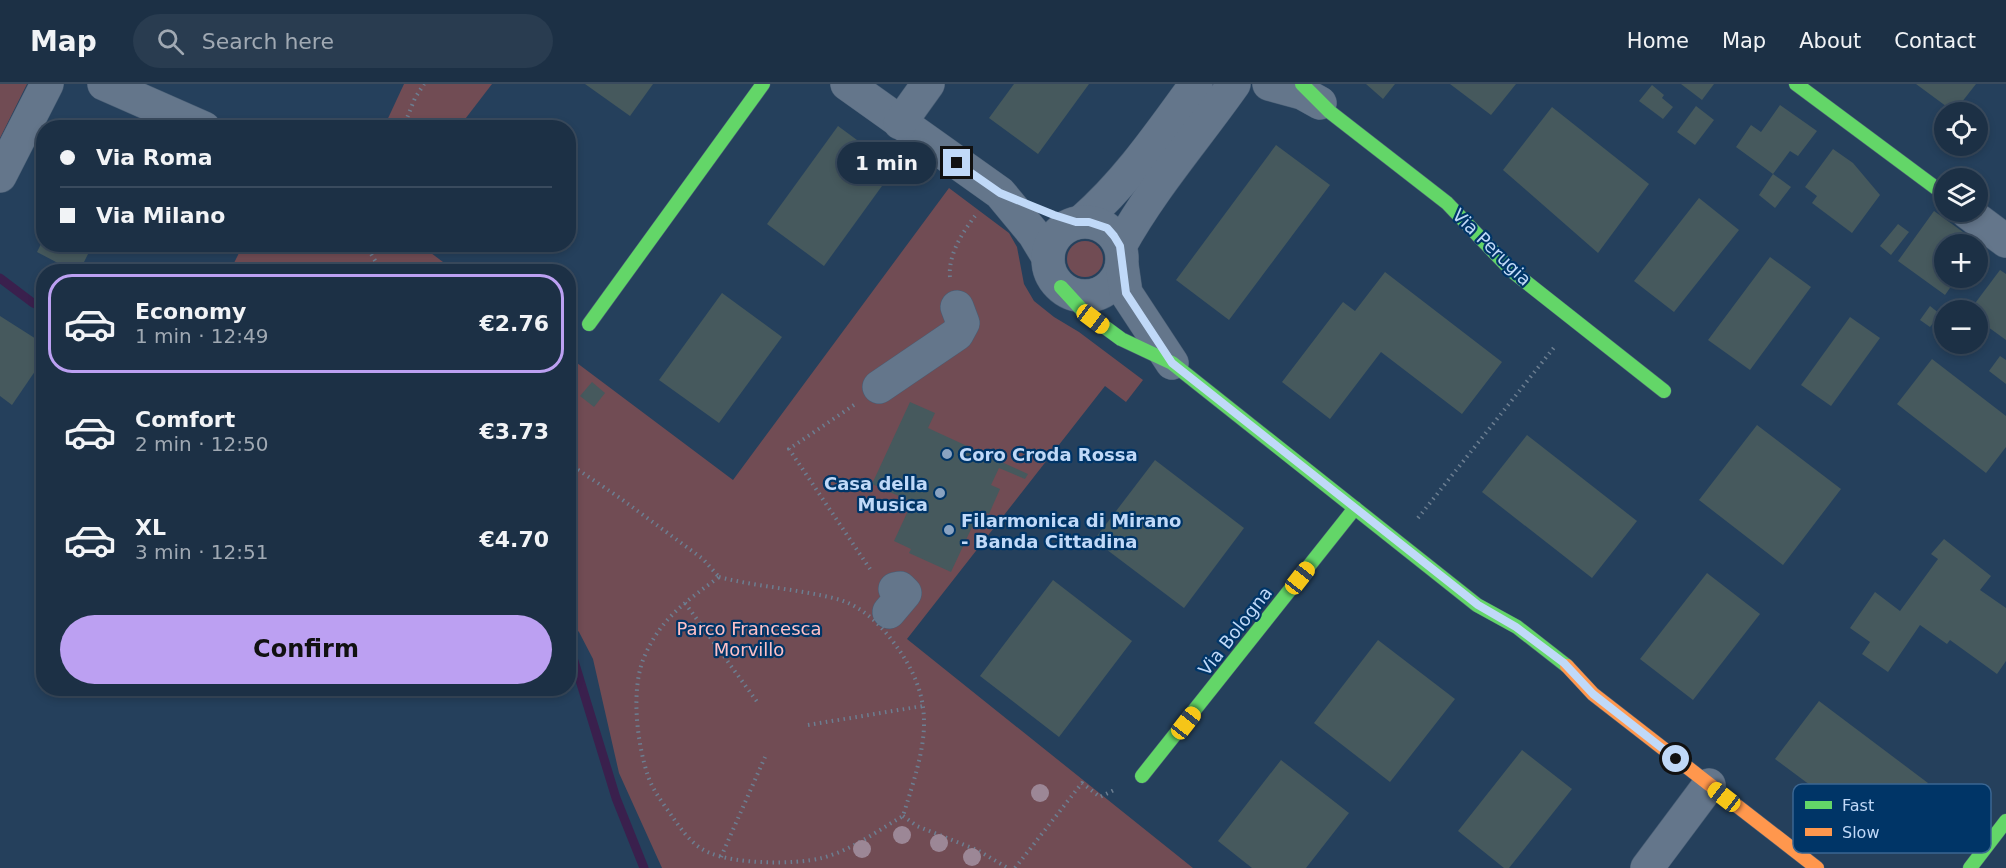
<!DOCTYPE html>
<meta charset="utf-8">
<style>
:root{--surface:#1c3045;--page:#293c50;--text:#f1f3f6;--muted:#a0a9b3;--line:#3a4b5e;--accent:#bca0f2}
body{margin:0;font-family:"DejaVu Sans",sans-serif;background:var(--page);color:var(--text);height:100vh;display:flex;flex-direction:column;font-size:22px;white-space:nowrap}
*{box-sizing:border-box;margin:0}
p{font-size:20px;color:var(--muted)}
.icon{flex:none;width:33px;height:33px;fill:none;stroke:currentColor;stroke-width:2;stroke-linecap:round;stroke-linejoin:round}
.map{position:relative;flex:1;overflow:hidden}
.side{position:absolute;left:36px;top:180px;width:540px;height:432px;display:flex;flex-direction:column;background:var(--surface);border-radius:24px;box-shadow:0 3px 9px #0003,0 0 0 2px var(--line)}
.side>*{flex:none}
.hud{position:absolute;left:36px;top:36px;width:540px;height:132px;border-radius:24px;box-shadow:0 3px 9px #0003,0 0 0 2px var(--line);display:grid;align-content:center;height:132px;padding:0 24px;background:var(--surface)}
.controls{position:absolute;left:1934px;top:18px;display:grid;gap:12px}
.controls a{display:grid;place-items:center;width:54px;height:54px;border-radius:50%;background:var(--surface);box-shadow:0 3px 9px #0003,0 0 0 2px var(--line);font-size:30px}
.end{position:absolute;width:27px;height:27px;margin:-14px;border:8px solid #c0d9f8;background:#111;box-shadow:0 0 0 3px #111}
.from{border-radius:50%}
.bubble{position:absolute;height:42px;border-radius:21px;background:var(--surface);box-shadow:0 3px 9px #0003,0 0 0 2px var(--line);font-size:20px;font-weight:700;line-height:42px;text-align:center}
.car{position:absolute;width:18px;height:36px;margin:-18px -9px;border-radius:8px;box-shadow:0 0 4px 2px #0007;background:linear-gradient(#f5c518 24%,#345 0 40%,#f5c518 0 76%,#345 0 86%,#f5c518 0)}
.hud b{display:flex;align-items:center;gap:21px;height:57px;font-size:22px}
.hud b+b{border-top:2px solid var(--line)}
.hud i{width:15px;height:15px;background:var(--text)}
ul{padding:10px 0 0;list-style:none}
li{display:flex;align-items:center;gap:18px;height:99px;margin:0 12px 9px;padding:0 12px;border:3px solid transparent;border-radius:24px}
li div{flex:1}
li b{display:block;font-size:22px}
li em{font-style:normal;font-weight:700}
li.active{border-color:var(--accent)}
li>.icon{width:54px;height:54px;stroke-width:1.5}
.action{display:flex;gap:12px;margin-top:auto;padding:12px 24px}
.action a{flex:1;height:69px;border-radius:36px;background:var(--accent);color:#111;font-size:24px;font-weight:700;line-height:69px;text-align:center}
header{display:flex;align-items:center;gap:36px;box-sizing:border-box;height:84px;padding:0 30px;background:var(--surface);border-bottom:2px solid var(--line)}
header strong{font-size:28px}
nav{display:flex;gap:33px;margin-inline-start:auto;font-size:21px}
.search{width:420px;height:54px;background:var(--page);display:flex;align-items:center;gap:15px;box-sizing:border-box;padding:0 21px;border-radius:33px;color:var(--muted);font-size:22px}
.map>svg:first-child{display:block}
</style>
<header>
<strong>Map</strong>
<div class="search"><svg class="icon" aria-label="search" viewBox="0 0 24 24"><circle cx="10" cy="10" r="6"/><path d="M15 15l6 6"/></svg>Search here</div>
<nav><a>Home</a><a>Map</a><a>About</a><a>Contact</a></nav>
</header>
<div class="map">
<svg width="2006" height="784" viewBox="0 0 2006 784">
<rect width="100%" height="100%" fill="#25405c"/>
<!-- green -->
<g fill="#714c54">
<polygon points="0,0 27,0 0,54"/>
<polygon points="404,0 492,0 459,43 384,43"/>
<polygon points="949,104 1009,149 1017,163 1024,200 1034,217 1054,233 1079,248 1143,296 1126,318 1105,302 907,555 1193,784 662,784 619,689 593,575 579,548 569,537 569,273 733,396"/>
<circle cx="1085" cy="175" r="18"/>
<polygon points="419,160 455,187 245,188 233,181 243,161"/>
</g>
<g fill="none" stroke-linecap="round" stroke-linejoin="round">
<!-- stream -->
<g stroke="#3a204d" stroke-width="9">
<polyline points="0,194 33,219 44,224"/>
<polyline points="568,564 571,567 616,714 644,784"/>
</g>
</g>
<!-- building -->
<g fill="#46595d">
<polygon points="585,0 653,0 630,32"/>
<polygon points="1014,0 1089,0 1038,70 989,34"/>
<polygon points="1366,0 1395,0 1383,15"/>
<polygon points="1450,0 1516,0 1491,31"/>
<polygon points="1681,0 1714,0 1702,16"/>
<polygon points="1916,0 1976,0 1954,28"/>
<polygon points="1652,1 1664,11 1662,14 1673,23 1663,35 1639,17"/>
<polygon points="1780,21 1817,47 1798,72 1790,67 1773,90 1736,63 1751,41 1761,48"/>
<polygon points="1696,22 1714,36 1695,61 1677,48"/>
<polygon points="1552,23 1649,100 1598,169 1503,86"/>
<polygon points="98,36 112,44 95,44"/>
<polygon points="838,42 895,84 824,182 767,140"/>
<polygon points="1276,61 1330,101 1229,236 1176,196"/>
<polygon points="1833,65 1853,79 1880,111 1852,149 1812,119 1817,112 1805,103"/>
<polygon points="1773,90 1791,103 1775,124 1759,111"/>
<polygon points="1699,114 1739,146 1674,228 1634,197"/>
<polygon points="1934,127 1981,161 1977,166 1977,160 1944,160 1944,194 1957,194 1945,211 1898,177"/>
<polygon points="1898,140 1909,148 1891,171 1880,162"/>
<polygon points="44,154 44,160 93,160 79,188 75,188 37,168"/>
<polygon points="1770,173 1811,203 1750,286 1708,256"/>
<polygon points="2000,186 2006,190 2006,256 1977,235 1977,226 1970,226"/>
<polygon points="1385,188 1502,278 1462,330 1381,268 1330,335 1282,298 1343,218 1355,227"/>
<polygon points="722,209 782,253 719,339 659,296"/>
<polygon points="1930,222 1940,230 1930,243 1920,236"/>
<polygon points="0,232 44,260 44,274 12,321 0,312"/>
<polygon points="1850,233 1880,254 1831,322 1801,301"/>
<polygon points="2000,272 2006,276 2006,300 1989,287"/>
<polygon points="1932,275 2006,332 2006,363 1986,389 1897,320"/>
<polygon points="592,298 605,309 594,323 580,312"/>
<polygon points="910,318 935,329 928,344 1028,390 1025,395 999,384 991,401 1000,405 989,430 980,426 951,488 909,469 911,465 894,457 912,418 872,400"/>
<polygon points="1757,341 1841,405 1783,481 1699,416"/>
<polygon points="1527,351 1637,437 1592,494 1482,408"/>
<polygon points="1155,376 1244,444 1184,524 1094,456"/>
<polygon points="1944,455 1991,492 1980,506 2006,524 2006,577 1997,590 1950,556 1947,560 1920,541 1888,588 1862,570 1870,558 1850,544 1875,508 1900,527 1938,475 1931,470"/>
<polygon points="1707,489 1760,530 1693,616 1640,575"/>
<polygon points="1053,496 1132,557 1059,653 980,592"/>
<polygon points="1378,556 1455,615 1390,698 1314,639"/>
<polygon points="1819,617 1928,699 1884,756 1775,675"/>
<polygon points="1522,666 1572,705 1509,784 1504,784 1458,747"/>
<polygon points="1281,676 1349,729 1306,784 1252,784 1218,757"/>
</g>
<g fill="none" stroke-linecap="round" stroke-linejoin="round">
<defs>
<g id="street">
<polyline points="104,0 204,44"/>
<polyline points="847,0 1000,109 1034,150 1048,173"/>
<polyline points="1269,0 1302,9 1320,19"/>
<polyline points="900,39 928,0"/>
<polyline points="0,92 47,0"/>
<polyline points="1967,128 2006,157"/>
<path d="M 1082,137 C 1127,98 1161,48 1196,0"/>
<circle cx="1085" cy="175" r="37"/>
<path d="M 1120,162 C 1152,104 1196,54 1234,0"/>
<polyline points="1122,181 1126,209 1172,279"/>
<polyline points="879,303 957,250 963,239 957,223"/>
<polyline points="889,528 905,509 900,504 895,505"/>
<polyline points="1647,784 1709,701"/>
</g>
<g id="fast">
<polyline points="1302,0 1330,28 1447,119 1512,187 1664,307"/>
<polyline points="1796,0 1944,110"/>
<polyline points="1061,203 1083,227 1121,255 1172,279 1477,521 1517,543 1567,582"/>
<polyline points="589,240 763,0"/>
<polyline points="1142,692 1355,424"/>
<polyline points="1970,784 2006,737"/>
</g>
<polyline id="slow" points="1567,582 1593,610 1817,784"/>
</defs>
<!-- street casing -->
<use href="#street" stroke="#485d74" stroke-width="34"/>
<!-- fast casing -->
<use href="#fast" stroke="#485d74" stroke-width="15"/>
<!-- slow casing -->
<use href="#slow" stroke="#485d74" stroke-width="15"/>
<!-- path -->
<g stroke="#6c7e91" stroke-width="4" stroke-dasharray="1.5 4.5" stroke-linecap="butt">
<polyline points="403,44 415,14 424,0"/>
<polyline points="365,160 382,188"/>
<path d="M 950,193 C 948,171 962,149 975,132"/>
<polyline points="854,321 789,365 870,485"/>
<polyline points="568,379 620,414 703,475 719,493"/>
<polyline points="1418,434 1556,261"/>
<path d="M 719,493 C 758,503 798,505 837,515 C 859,521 877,537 891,555 C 941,619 925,661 903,732 C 877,747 852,766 822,774 C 794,781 736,780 710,769 C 694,763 683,748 674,735 C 665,722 653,707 648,692 C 637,659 630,604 645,571 C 662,533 687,517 719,493 Z"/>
<polyline points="685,519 758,619"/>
<polyline points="808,641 923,622"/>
<polyline points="903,732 917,742 977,766 1008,784"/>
<polyline points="721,773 765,673"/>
<polyline points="1015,784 1082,699 1100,713 1114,706"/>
</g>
<!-- street -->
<use href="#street" stroke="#64768b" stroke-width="33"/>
<!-- fast -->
<use href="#fast" stroke="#63d668" stroke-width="14"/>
<!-- slow -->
<use href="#slow" stroke="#ff974d" stroke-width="14"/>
</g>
<!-- trees -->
<g fill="#9c8796">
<circle cx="1040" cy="709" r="9"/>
<circle cx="902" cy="751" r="9"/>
<circle cx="939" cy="759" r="9"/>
<circle cx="862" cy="765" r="9"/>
<circle cx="972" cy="773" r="9"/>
</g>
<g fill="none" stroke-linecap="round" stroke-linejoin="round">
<!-- route -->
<polyline stroke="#c0d9f8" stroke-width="8" points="957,79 1000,109 1054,131 1076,138 1089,138 1107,144 1114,152 1120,162 1126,209 1172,279 1478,521 1516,543 1564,579 1593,610 1676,675"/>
</g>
<!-- markers -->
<g fill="#8aa3c1" stroke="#003567" stroke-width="2">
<circle cx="947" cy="370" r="6"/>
<circle cx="940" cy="409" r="6"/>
<circle cx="949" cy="446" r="6"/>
</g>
<g text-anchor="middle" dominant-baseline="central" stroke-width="4.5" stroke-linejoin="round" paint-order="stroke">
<!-- street labels -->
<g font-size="18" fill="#c0d9f8" stroke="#003567">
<text transform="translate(1492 163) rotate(44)">Via Perugia</text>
<text transform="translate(1235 547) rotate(-52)">Via Bologna</text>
</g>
<!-- poi labels -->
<g font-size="18" font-weight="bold" fill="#c0d9f8" stroke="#003567" text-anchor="start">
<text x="959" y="370">Coro Croda Rossa</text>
<text x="928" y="399" text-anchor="end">Casa della<tspan x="928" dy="21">Musica</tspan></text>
<text x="961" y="436">Filarmonica di Mirano<tspan x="961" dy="21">- Banda Cittadina</tspan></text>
</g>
<!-- park labels -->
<g font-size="18" fill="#fec1c6" stroke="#003567">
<text x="749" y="544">Parco Francesca<tspan x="749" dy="21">Morvillo</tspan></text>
</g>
</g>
<!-- legend -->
<rect x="1793" y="700" width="198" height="69" rx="9" fill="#003567" stroke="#3a6692" stroke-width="1.5"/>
<rect x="1805" y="717" width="27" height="8" fill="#63d668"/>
<rect x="1805" y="744" width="27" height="8" fill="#ff974d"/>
<g font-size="16" fill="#c0d9f8">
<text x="1842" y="727">Fast</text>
<text x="1842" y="754">Slow</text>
</g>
</svg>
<div class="controls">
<a><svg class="icon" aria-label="locate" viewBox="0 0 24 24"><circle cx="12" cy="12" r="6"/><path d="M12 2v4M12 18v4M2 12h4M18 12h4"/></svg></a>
<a><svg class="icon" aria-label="layers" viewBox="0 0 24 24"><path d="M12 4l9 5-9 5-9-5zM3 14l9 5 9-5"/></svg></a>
<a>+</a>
<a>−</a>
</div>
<i class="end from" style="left:1676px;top:675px"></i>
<i class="end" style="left:957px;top:79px"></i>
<div class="bubble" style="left:837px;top:58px;width:99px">1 min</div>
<i class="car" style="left:1093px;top:235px;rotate:127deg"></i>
<i class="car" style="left:1300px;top:494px;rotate:38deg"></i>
<i class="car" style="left:1186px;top:639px;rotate:38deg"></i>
<i class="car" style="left:1724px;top:713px;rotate:308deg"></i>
<div class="hud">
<b><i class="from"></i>Via Roma</b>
<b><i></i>Via Milano</b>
</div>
<section class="side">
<ul>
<li class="active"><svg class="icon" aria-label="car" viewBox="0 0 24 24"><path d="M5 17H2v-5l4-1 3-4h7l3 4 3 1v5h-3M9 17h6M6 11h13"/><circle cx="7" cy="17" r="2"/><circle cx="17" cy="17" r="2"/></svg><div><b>Economy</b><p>1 min · 12:49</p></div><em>€2.76</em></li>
<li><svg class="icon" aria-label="car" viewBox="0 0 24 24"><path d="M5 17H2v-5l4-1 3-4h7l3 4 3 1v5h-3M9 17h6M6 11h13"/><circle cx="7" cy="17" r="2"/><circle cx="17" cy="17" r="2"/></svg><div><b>Comfort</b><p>2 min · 12:50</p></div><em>€3.73</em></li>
<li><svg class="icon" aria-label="car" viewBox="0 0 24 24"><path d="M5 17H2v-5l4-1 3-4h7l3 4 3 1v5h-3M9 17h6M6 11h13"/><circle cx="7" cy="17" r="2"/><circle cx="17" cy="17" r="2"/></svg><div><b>XL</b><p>3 min · 12:51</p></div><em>€4.70</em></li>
</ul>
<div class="action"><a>Confirm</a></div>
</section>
</div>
